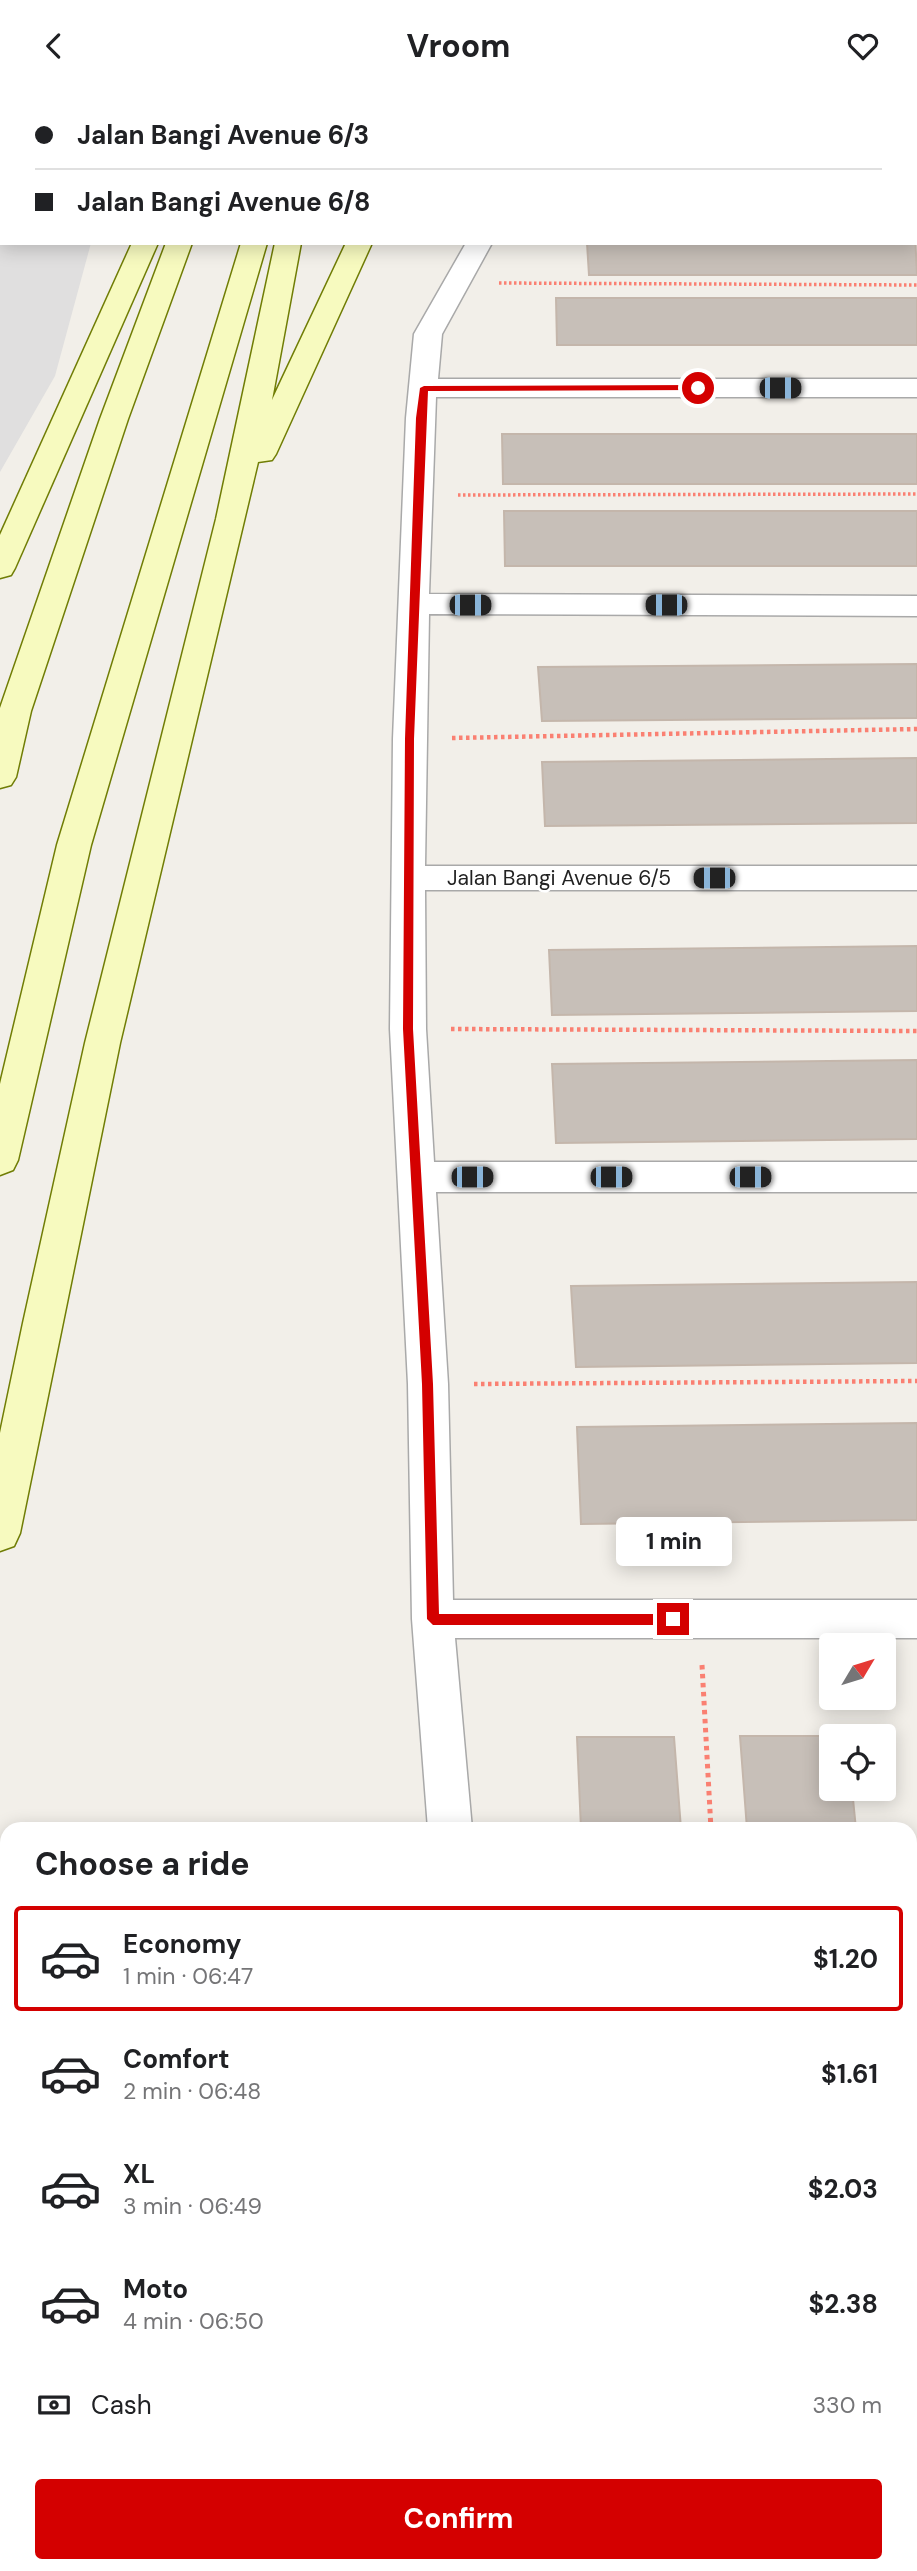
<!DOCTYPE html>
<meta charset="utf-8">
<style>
:root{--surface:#fff;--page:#f6f6f6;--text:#202124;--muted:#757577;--line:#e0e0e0;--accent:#d40000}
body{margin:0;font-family:"DM Sans",sans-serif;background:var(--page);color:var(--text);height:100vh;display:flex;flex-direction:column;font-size:26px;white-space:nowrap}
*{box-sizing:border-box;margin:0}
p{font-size:23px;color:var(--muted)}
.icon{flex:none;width:38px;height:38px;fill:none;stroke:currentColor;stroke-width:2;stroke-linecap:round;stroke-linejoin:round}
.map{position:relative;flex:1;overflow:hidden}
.sheet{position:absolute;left:0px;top:1731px;width:917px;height:751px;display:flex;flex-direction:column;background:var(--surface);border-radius:21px 21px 0 0;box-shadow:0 4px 18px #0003}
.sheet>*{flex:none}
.guide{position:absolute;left:0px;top:0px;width:917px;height:154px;box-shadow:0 4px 18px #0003;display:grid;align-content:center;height:154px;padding:0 35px;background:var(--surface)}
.needle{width:46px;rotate:52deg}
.controls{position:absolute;left:819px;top:1542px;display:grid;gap:14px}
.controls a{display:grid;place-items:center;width:77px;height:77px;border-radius:7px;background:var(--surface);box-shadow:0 4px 18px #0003;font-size:35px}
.end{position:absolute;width:32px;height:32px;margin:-16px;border:9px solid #d40000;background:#fff;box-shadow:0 0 0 4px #fff}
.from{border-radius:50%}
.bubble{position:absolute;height:49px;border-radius:7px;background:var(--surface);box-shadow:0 4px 18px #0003;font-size:23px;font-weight:700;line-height:49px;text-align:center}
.car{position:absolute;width:21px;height:42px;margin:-21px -10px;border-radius:9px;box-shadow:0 0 5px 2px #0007;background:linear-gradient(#222 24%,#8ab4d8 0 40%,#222 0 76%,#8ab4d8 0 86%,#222 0)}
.guide b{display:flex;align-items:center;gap:24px;height:66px;font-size:26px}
.guide b+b{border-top:2px solid var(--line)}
.guide i{width:18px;height:18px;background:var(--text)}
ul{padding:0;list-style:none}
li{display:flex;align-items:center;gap:21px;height:105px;margin:0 14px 10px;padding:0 21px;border:4px solid transparent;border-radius:7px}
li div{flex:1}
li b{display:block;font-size:26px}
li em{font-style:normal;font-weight:700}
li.active{border-color:var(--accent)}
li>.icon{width:63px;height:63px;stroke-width:1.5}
h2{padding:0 35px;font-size:32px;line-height:84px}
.pay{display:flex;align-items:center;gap:18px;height:77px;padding:0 35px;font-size:26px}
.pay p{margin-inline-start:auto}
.primary-button{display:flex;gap:14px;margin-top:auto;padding:14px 35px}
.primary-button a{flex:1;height:80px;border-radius:7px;background:var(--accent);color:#fff;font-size:28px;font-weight:700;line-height:80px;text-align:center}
header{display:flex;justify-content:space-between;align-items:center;height:91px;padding:0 35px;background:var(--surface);font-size:32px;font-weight:700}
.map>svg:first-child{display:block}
</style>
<header><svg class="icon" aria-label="back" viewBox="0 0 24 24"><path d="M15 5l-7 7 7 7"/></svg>Vroom<svg class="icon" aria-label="heart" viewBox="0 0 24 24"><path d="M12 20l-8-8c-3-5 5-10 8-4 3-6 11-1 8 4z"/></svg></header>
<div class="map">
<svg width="917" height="2480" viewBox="0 0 917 2480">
<rect width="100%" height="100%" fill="#f2efe9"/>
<!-- residential -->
<polygon fill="#e0dfdf" points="0,0 131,0 2,2 2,152 91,152 55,285 0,381"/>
<!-- building -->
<g fill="#c7bfb8" stroke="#c4b6ab" stroke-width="2">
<polygon points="644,0 917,0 917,9 915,2"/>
<polygon points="915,142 917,184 589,184 587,152 915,152"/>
<polygon points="556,207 917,207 917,254 557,254"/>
<polygon points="502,343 917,343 917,393 503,393"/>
<polygon points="504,420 917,420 917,475 505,475"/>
<polygon points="917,573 917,627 542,630 538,576"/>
<polygon points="917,667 917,732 545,735 542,671"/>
<polygon points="917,855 917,920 552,924 549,859"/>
<polygon points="917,969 917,1048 556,1052 552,973"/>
<polygon points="917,1191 917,1272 576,1276 571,1195"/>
<polygon points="917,1332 917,1429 581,1433 577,1336"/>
<polygon points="740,1645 831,1645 831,1698 852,1698 856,1738 747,1738"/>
<polygon points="577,1646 674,1646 681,1738 581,1738"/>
<polygon points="910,2299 917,2299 917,2480 809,2480 809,2474 910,2474"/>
<polygon points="612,2474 729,2474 730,2480 612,2480"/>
</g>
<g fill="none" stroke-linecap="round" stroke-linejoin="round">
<defs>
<rect id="lane" x="910" y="2245" width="7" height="32"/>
<g id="street">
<polygon points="529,0 553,0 528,2"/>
<rect x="915" y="99" width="2" height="16"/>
<polygon points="466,152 492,152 442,243 438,288 917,288 917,306 436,306 429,503 917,505 917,525 429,523 425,775 917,775 917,799 425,799 426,938 434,1071 917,1071 917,1101 436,1101 448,1293 453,1509 917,1509 917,1547 455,1547 472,1738 428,1738 412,1528 408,1293 390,938 393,648 406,327 414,243"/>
<rect x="425" y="2474" width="52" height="6"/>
</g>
<g id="secondary">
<polygon points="205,0 229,0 204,2"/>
<polygon points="289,0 313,0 288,2"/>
<polygon points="416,0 440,0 441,2 415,2"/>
<polygon points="132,152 158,152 15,477 11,484 0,487 0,444"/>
<polygon points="166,152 192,152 128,328 31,620 16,686 11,694 0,697 0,617 100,328"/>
<polygon points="241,152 267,152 91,754 18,1069 13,1079 0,1084 0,993 57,754"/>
<polygon points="275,152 301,152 272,309 346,152 372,152 276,363 272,369 258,371 120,952 20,1442 14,1455 0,1460 0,1342 23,1232 85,952 216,428"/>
</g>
</defs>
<!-- lane casing -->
<use href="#lane" stroke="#a9a9a9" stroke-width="3"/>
<!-- street casing -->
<use href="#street" stroke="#a9a9a9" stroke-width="3"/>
<!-- secondary casing -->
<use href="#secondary" stroke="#707d05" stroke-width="3"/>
<!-- path-far2 -->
<g stroke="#fa8072" stroke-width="3.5" stroke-dasharray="2.5 2.5" stroke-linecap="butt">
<polyline points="499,192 917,194"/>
<polyline points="458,404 917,403"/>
</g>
<!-- path-far1 -->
<g stroke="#fa8072" stroke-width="4.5" stroke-dasharray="3.5 3.5" stroke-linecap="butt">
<polyline points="452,647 917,638"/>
<polyline points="451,938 917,940"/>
<polyline points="474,1293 917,1290"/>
</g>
<!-- path -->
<g stroke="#fa8072" stroke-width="5" stroke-dasharray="4.5 4.5" stroke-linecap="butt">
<polyline points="702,1574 711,1738"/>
<polyline points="751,2474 752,2480"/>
</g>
<!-- lane -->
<use href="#lane" fill="#fff" fill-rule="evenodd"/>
<!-- street -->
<use href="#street" fill="#fff" fill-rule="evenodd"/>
<!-- secondary -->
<use href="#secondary" fill="#f7fabf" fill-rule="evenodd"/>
</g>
<!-- route -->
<polygon fill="#d40000" points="698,294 701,299 428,300 414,648 413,938 433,1293 439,1523 673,1523 679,1528 673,1534 433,1534 427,1528 422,1293 403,938 405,648 416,327 420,297 424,295"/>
<g text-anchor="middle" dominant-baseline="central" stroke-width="5" stroke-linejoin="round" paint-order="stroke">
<!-- street labels -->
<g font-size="21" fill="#222" stroke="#fff">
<text x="559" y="787">Jalan Bangi Avenue 6/5</text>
</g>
</g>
</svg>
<div class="controls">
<a><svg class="needle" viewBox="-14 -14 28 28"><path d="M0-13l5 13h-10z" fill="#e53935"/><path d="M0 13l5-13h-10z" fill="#757577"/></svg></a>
<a><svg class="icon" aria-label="locate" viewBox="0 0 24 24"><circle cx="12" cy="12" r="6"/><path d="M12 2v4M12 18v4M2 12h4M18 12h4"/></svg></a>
</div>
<i class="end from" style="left:698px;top:297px"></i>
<i class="end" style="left:673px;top:1528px"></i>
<div class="bubble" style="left:616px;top:1426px;width:116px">1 min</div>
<i class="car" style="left:780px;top:297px;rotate:90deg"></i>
<i class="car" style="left:470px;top:514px;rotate:90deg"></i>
<i class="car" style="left:666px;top:514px;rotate:270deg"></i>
<i class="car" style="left:714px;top:787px;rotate:270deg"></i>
<i class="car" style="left:472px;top:1086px;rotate:90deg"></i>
<i class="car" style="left:611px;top:1086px;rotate:90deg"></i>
<i class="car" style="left:750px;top:1086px;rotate:90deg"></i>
<div class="guide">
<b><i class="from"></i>Jalan Bangi Avenue 6/3</b>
<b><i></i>Jalan Bangi Avenue 6/8</b>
</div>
<section class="sheet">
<h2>Choose a ride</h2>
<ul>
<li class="active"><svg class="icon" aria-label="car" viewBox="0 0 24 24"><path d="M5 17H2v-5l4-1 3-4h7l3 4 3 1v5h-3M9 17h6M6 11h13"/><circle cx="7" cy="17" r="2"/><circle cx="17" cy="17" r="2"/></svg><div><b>Economy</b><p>1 min · 06:47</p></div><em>$1.20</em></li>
<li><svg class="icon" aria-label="car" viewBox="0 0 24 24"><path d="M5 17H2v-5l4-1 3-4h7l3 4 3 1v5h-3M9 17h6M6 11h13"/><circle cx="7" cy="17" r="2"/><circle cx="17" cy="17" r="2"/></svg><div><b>Comfort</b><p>2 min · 06:48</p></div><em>$1.61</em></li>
<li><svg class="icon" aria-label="car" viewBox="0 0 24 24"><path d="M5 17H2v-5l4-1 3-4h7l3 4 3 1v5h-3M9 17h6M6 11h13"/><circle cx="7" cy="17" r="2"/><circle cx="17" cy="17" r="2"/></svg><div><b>XL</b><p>3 min · 06:49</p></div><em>$2.03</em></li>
<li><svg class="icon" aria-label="car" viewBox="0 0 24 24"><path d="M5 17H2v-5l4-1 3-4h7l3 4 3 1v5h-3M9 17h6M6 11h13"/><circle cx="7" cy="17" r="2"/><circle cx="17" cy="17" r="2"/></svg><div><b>Moto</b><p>4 min · 06:50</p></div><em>$2.38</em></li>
</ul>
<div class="pay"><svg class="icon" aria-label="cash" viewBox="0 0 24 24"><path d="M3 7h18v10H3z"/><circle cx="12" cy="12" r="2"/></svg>Cash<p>330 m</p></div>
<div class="primary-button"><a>Confirm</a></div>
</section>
</div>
